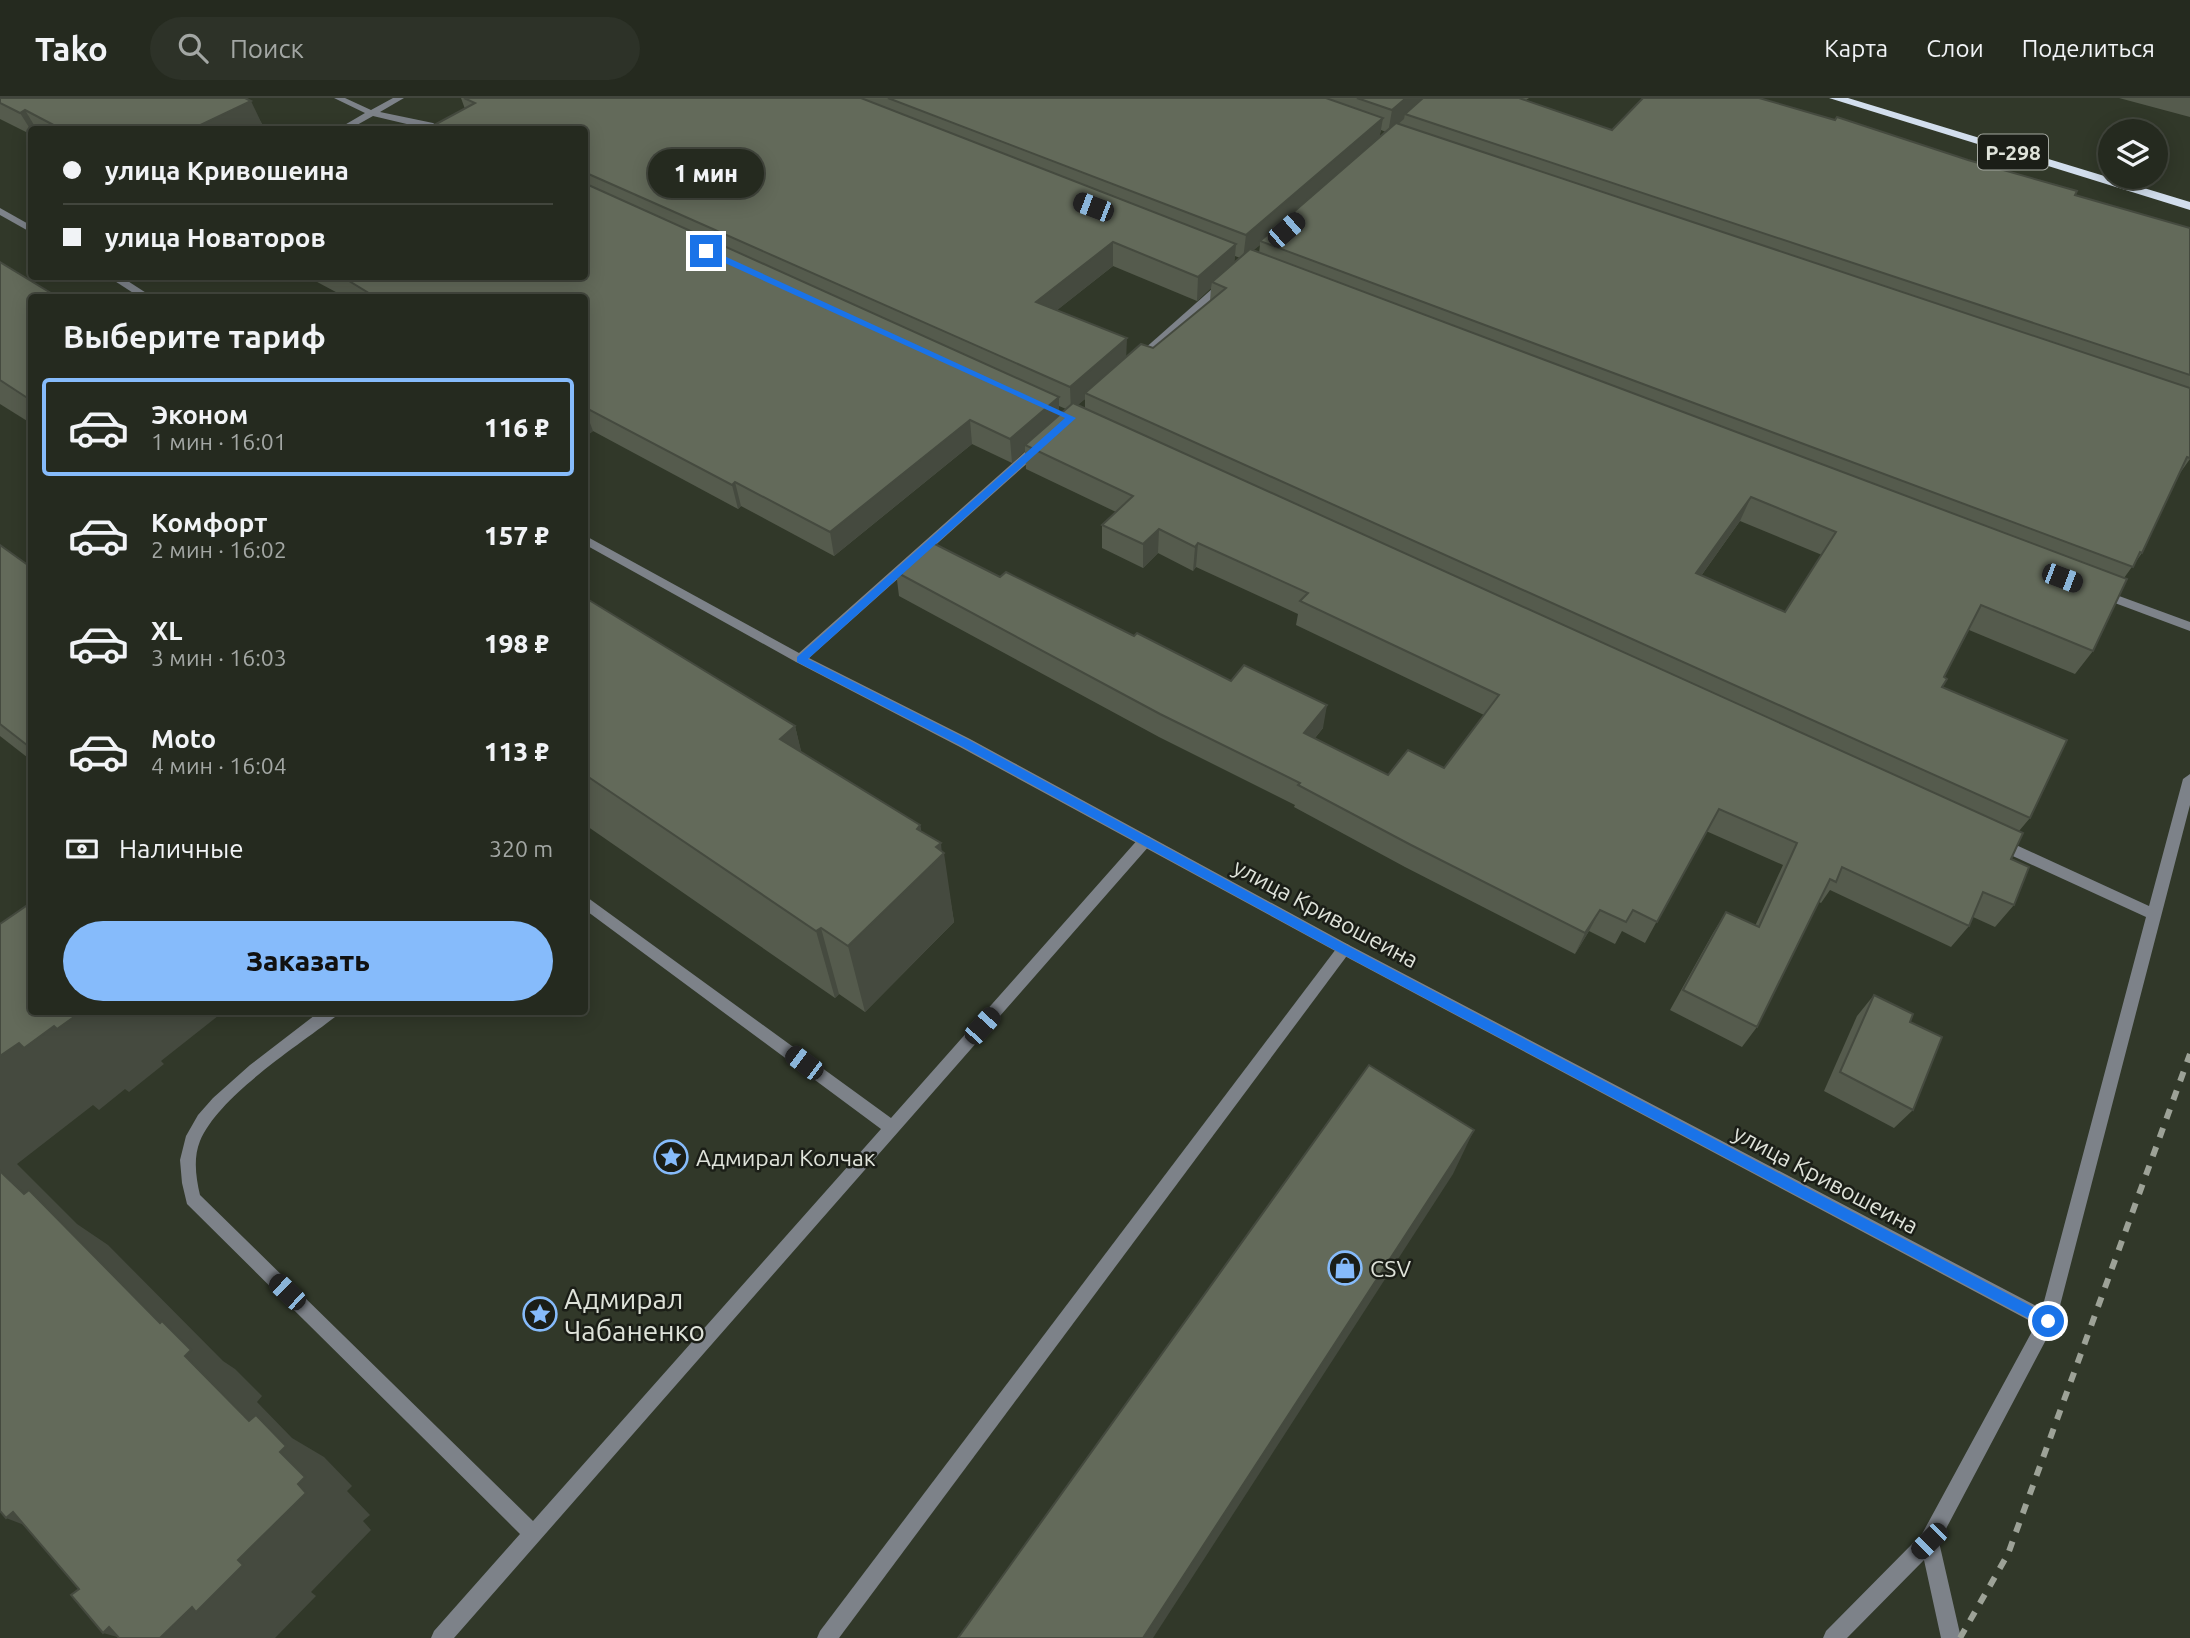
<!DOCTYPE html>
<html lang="ru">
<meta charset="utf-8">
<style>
:root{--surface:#252a1f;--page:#2d3228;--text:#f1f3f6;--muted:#a3a7a4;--line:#42463d;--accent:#86bbfb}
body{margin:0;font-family:Ubuntu,sans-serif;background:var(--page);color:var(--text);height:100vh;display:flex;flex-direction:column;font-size:26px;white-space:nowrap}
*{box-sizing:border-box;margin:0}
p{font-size:23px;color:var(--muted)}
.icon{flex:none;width:38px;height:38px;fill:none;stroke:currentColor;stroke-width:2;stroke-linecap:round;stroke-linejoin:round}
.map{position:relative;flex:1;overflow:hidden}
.panel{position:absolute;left:28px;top:196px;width:560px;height:721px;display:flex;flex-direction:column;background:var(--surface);border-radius:7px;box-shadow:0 4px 18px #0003,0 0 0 2px var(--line)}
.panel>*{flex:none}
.hud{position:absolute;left:28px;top:28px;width:560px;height:154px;border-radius:7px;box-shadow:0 4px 18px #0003,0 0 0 2px var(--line);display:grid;align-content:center;height:154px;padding:0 35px;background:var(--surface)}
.fabs{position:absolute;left:2098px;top:21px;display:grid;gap:14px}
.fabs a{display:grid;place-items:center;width:70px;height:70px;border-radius:50%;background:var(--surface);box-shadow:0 4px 18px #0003,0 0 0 2px var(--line);font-size:35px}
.end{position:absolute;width:32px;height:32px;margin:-16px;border:9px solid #1a73e8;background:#fff;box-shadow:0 0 0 4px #fff}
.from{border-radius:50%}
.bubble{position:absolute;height:49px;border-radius:24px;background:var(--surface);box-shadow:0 4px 18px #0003,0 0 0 2px var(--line);font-size:23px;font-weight:800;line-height:49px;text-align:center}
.car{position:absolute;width:21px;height:42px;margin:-21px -10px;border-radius:9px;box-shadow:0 0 5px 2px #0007;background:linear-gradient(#222 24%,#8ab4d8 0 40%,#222 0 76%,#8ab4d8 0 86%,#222 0)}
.hud b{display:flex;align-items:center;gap:24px;height:66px;font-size:26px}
.hud b+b{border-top:2px solid var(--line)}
.hud i{width:18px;height:18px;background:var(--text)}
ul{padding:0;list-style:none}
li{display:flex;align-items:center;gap:21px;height:98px;margin:0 14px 10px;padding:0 21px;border:4px solid transparent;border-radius:7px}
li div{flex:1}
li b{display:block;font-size:26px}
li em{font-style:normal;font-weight:800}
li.on{border-color:var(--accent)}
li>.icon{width:63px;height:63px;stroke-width:1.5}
h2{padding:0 35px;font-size:32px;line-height:84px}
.pay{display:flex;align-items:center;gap:18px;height:77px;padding:0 35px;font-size:26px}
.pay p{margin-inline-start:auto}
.action{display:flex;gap:14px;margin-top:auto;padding:14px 35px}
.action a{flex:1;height:80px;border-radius:42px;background:var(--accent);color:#111;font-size:28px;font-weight:800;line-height:80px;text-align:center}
header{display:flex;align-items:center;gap:42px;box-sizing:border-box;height:98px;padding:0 35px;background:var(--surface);border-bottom:2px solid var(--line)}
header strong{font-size:33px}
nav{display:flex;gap:38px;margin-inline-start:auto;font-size:24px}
.search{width:490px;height:63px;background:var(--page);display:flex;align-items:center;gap:18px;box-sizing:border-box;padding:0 24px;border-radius:38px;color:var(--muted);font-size:26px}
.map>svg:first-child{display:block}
</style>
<header>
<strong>Tako</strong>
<div class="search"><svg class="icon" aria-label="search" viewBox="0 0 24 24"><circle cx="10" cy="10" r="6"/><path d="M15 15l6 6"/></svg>Поиск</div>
<nav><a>Карта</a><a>Слои</a><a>Поделиться</a></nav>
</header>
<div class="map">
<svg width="2190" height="1540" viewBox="0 0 2190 1540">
<rect width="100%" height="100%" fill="#313829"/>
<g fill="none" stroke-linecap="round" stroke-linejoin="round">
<!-- service -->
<g fill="#7d8289" fill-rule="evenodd">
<path d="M 1145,737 L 1150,739 L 1152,743 L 1150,747 L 454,1540 L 431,1540 L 434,1533 L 520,1436 L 187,1106 L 182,1085 L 180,1062 L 186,1038 L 198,1017 L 213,1000 L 250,967 L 319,914 L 337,914 L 335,919 C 296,949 219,998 200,1043 C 193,1060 196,1080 200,1097 L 533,1423 L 881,1031 L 584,811 L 584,797 L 891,1020 L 1140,739 Z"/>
<polygon points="1344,845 1349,847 1351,851 1349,855 839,1540 817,1540 820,1533 1339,847"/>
</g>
<!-- minor -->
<g fill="#7d8289" fill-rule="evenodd">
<polygon points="334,0 345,0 371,12 393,0 404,0 380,14 433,25 444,32 432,32 373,18 348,32 336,32 365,15"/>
<polygon points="0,110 32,128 32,135 0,117"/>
<polygon points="107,178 120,178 154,200 141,200"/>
<polygon points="1221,183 1230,185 1142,264 1134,264 1134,260"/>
<polygon points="1038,345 1044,349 1042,352 809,560 970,641 1349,847 2042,1211 2146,819 1993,749 1991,745 1993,741 2003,741 2149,808 2183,681 2190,676 2190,707 2056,1223 1939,1444 1961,1540 1941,1540 1924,1462 1847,1540 1823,1540 1826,1533 1922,1436 2036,1226 1339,855 960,649 796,564 584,446 584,437 799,555 1034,346"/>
<polygon points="2100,491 2190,524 2190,533 2096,498 2094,495 2096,492"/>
</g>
<!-- trunk -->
<polygon fill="#d2deed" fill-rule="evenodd" points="1829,0 1848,0 2190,104 2190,112"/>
<!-- rail -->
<polyline stroke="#9da297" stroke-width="6" stroke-dasharray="10 10" stroke-linecap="butt" points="1960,1540 2008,1456 2190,956"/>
</g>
<!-- wall -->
<g fill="#555b4d" fill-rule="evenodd">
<polygon points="0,0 247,1 262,26 251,32 32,32 32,37 0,21"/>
<path d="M 461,0 L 1529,0 L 1526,2 L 1612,32 L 2075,97 L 2190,130 L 2190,361 L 2180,375 L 2142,455 L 2124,480 L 2093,553 L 2075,576 L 1969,532 L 1944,579 L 1942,589 L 2030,720 L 2019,733 L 2011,761 L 2014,807 L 1995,829 L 1973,819 L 1969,828 L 1951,849 L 1830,792 L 1821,805 L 1819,804 L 1757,929 L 1742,949 L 1670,912 L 1713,835 L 1726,814 L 1755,828 L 1783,767 L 1706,733 L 1645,845 L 1622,833 L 1615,846 L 1589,833 L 1575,856 L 1405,769 L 1294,709 L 1295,707 L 1159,639 L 899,498 L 896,474 L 1000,479 L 1134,538 L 1323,630 L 1315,640 L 1388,677 L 1444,670 L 1484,617 L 1296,527 L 1298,516 L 1196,469 L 1193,473 L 1158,455 L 1143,470 L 1102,450 L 1102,427 L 1116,414 L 1026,371 L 1025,353 L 1012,365 L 972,346 L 834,458 L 741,408 L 738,411 L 593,333 L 589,336 L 584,333 L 584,200 L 347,200 L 306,178 L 584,178 L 584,32 L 465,11 ZM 1381,32 L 1386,34 L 1379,39 ZM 1260,147 L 1259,155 L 1253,152 ZM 1235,158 L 1240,160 L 1234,164 ZM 1113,168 L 1197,203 L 1211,190 L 1210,203 L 1153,250 L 1127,259 L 1057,212 ZM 1085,301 L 1085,310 L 1077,307 ZM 1059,308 L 1066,311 L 1059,317 ZM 1740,423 L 1822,457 L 1785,514 L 1701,478 Z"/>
<polygon points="2119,0 2190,0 2190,19"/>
<polygon points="0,164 32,200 32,326 0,306"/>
<polygon points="0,447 32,470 32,663 0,638"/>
<polygon points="584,499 795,628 801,654 920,727 921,733 942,753 954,824 865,914 839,896 835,900 584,726"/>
<polygon points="1874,897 1910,924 1913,1012 1894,1030 1824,993 1857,918"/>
</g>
<!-- shaded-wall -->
<g fill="#454a3f">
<polygon points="239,0 247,0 249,4 251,3 262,26 251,32 190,32"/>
<polygon points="1406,0 1428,0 1405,16 1404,21 1388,35 1392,12"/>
<polygon points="25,12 37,32 32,32 32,34 20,15"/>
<polygon points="1383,20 1379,43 1260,143 1260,147 1243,161 1246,137"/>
<polygon points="1113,144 1113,168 1037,228 1036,204"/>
<polygon points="1236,146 1234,170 1212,184 1211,190 1197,203 1198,179"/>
<polygon points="1127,240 1126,264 1085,295 1085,301 1071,313 1070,289"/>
<polygon points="1059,299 1059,323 1025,347 1025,353 1012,365 1010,341"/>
<polygon points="584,309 593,333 589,336 584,321"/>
<polygon points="970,322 972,346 834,458 830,434"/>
<polygon points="735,384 741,408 738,411 732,387"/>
<polygon points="1751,399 1740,423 1686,499 1696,475"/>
<polygon points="1159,431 1158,455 1143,470 1143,446"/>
<polygon points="1198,445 1196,469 1193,473 1195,449"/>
<polygon points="1327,607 1323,630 1300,658 1304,635"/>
<polygon points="795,628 813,701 780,641"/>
<polygon points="920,727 927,771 936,749 941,745 942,757 944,755 954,824 865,914 848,848"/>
<polygon points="1600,812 1589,833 1575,856 1585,835"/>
<polygon points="821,830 839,896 835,900 816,833"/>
<polygon points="81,914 223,914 161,963 164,966 129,994 125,991 99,1012 93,1007 17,1066 77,1126 108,1147 223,1263 235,1271 262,1298 257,1304 292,1340 324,1359 352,1388 347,1393 370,1417 363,1423 371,1432 311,1494 316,1498 275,1540 160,1540 238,1462 298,1386 249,1323 185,1258 160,1225 0,1073 0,958 19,945"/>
<polygon points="1474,1032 1453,1076 1153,1540 1143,1540"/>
<polygon points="13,1414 97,1455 6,1420"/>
<polygon points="109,1529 121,1540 103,1535"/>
</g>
<!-- building -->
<g fill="#636a5a" stroke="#454a3f" stroke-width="2" fill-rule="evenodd">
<polygon points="0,0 245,0 251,3 190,32 63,32 25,12 20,15 0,5"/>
<polygon points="464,0 861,0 1236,146 1198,179 1113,144 1036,204 1127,240 1070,289 584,74 584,32 425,32 475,5"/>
<polygon points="888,0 1326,0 1383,20 1246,137"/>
<polygon points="1357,0 1406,0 1392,12"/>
<polygon points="1423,0 1519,0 1612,32 1643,0 1759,0 1835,22 1837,19 1968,62 2077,93 2075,97 2190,130 2190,277 1405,16"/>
<polygon points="1396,25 2190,290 2190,360 2187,359 2142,455 2140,454 2133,469 1260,143"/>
<polygon points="584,85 1059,299 1010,341 970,322 830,434 735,384 732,387 584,309 584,200 377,200 341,178 584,178"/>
<path d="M 1250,151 L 2127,481 L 2093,553 L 1981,507 L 1944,579 L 1947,581 L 1942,589 L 2067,642 L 2030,720 L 1085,295 L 1141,246 L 1153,250 L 1226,190 L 1212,184 ZM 1751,399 L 1836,434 L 1785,514 L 1696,475 Z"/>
<polygon points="0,164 59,200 32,200 32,303 0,282"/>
<polygon points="1073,305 2023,735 2011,761 2029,769 2014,807 1983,794 1969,828 1842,769 1836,784 1830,781 1757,929 1683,892 1726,814 1759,829 1797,745 1719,711 1657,824 1633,812 1626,824 1600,812 1585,835 1411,747 1298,687 1300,685 1160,616 896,474 931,444 1000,479 1006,474 1134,538 1137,535 1231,583 1244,567 1327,607 1304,635 1388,677 1408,652 1444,670 1499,597 1300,503 1308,495 1198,445 1195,449 1159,431 1143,446 1102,427 1133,398 1025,347"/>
<polygon points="0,447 32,470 32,651 0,626"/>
<polygon points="584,499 795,628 780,641 920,727 917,731 941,745 936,749 944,755 848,848 821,830 816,833 584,676"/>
<polygon points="32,804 32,914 81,914 57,931 54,928 24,950 19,945 0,958 0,826"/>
<polygon points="1874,897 1913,916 1910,924 1942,939 1913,1012 1840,974"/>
<polygon points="1369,967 1474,1032 1143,1540 958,1540"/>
<polygon points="0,1073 24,1096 29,1092 160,1225 162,1223 191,1252 185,1258 249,1323 256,1317 286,1348 280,1354 305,1379 298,1386 306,1395 238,1462 243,1467 196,1514 192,1509 160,1540 119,1540 109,1529 103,1535 71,1497 79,1491 13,1414 6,1420 0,1413"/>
</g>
<!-- route -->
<polygon fill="#1a73e8" points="703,151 709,151 1076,320 808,561 969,642 1348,848 2052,1219 2052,1228 2043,1228 1340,855 961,648 797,564 797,559 1065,320 703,155"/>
<!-- icons -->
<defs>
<symbol id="sight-ring" viewBox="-11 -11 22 22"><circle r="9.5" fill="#1b1e17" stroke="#86bbfb" stroke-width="1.5"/><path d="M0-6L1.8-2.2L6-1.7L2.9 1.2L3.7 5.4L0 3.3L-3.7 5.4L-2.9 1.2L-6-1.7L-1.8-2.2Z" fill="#86bbfb"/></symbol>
<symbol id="shop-ring" viewBox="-11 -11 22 22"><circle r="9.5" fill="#1b1e17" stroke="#86bbfb" stroke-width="1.5"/><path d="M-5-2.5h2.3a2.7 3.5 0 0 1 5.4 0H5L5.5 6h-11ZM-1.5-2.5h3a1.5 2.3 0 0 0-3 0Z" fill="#86bbfb"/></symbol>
</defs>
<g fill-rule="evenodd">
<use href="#sight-ring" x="652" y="1040" width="38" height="38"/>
<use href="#shop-ring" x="1326" y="1151" width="38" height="38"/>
<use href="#sight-ring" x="521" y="1197" width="38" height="38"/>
</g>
<g text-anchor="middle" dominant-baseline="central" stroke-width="5" stroke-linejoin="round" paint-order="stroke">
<!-- shield labels -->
<rect fill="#1b1e17" stroke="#a4a8a0" stroke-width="2" x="1978" y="36.5" width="70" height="35" rx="5"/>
<g font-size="21" font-weight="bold" fill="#dfe3da">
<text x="2013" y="54">Р-298</text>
</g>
<!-- street labels -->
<g font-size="23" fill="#dfe3da" stroke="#1b1e17">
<text transform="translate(1326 815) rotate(28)">улица Кривошеина</text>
<text transform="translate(1826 1081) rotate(28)">улица Кривошеина</text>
</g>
<!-- poi labels -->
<g font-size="23" fill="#dfe3da" stroke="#1b1e17" text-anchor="start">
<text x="696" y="1059">Адмирал Колчак</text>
<text x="1370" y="1170">CSV</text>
</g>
<!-- near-poi labels -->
<g font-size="28" fill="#dfe3da" stroke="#1b1e17" text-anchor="start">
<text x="564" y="1200">Адмирал<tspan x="564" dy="32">Чабаненко</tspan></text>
</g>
</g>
</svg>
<div class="fabs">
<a><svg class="icon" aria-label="layers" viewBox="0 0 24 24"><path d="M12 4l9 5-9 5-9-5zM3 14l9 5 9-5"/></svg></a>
</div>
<i class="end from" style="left:2048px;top:1223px"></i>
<i class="end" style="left:706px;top:153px"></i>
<div class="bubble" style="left:648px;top:51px;width:116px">1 мин</div>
<i class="car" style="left:1093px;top:109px;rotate:291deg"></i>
<i class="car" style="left:1286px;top:132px;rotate:49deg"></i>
<i class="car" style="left:2062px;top:480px;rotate:111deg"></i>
<i class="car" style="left:982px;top:928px;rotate:42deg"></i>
<i class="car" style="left:804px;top:965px;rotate:307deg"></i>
<i class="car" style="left:287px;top:1194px;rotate:314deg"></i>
<i class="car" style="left:1929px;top:1443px;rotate:225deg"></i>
<div class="hud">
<b><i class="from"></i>улица Кривошеина</b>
<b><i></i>улица Новаторов</b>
</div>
<section class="panel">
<h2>Выберите тариф</h2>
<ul>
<li class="on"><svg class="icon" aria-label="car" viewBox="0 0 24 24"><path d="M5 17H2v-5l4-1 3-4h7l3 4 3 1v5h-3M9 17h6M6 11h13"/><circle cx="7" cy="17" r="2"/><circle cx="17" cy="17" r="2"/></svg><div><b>Эконом</b><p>1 мин · 16:01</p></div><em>116 ₽</em></li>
<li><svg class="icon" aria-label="car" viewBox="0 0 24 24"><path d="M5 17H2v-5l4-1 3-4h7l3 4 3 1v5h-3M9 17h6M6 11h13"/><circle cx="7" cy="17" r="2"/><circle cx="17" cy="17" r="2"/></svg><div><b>Комфорт</b><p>2 мин · 16:02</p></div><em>157 ₽</em></li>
<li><svg class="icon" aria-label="car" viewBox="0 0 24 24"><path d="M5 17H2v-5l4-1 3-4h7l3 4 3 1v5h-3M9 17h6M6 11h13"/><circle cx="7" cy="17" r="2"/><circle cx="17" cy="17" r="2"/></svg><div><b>XL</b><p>3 мин · 16:03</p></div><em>198 ₽</em></li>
<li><svg class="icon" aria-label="car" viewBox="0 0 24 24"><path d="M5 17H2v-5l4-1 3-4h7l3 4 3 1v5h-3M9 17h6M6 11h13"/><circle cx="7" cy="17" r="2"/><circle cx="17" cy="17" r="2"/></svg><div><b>Moto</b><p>4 мин · 16:04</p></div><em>113 ₽</em></li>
</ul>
<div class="pay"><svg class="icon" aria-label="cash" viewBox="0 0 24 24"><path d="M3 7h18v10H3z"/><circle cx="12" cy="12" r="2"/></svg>Наличные<p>320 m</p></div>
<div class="action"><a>Заказать</a></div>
</section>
</div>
